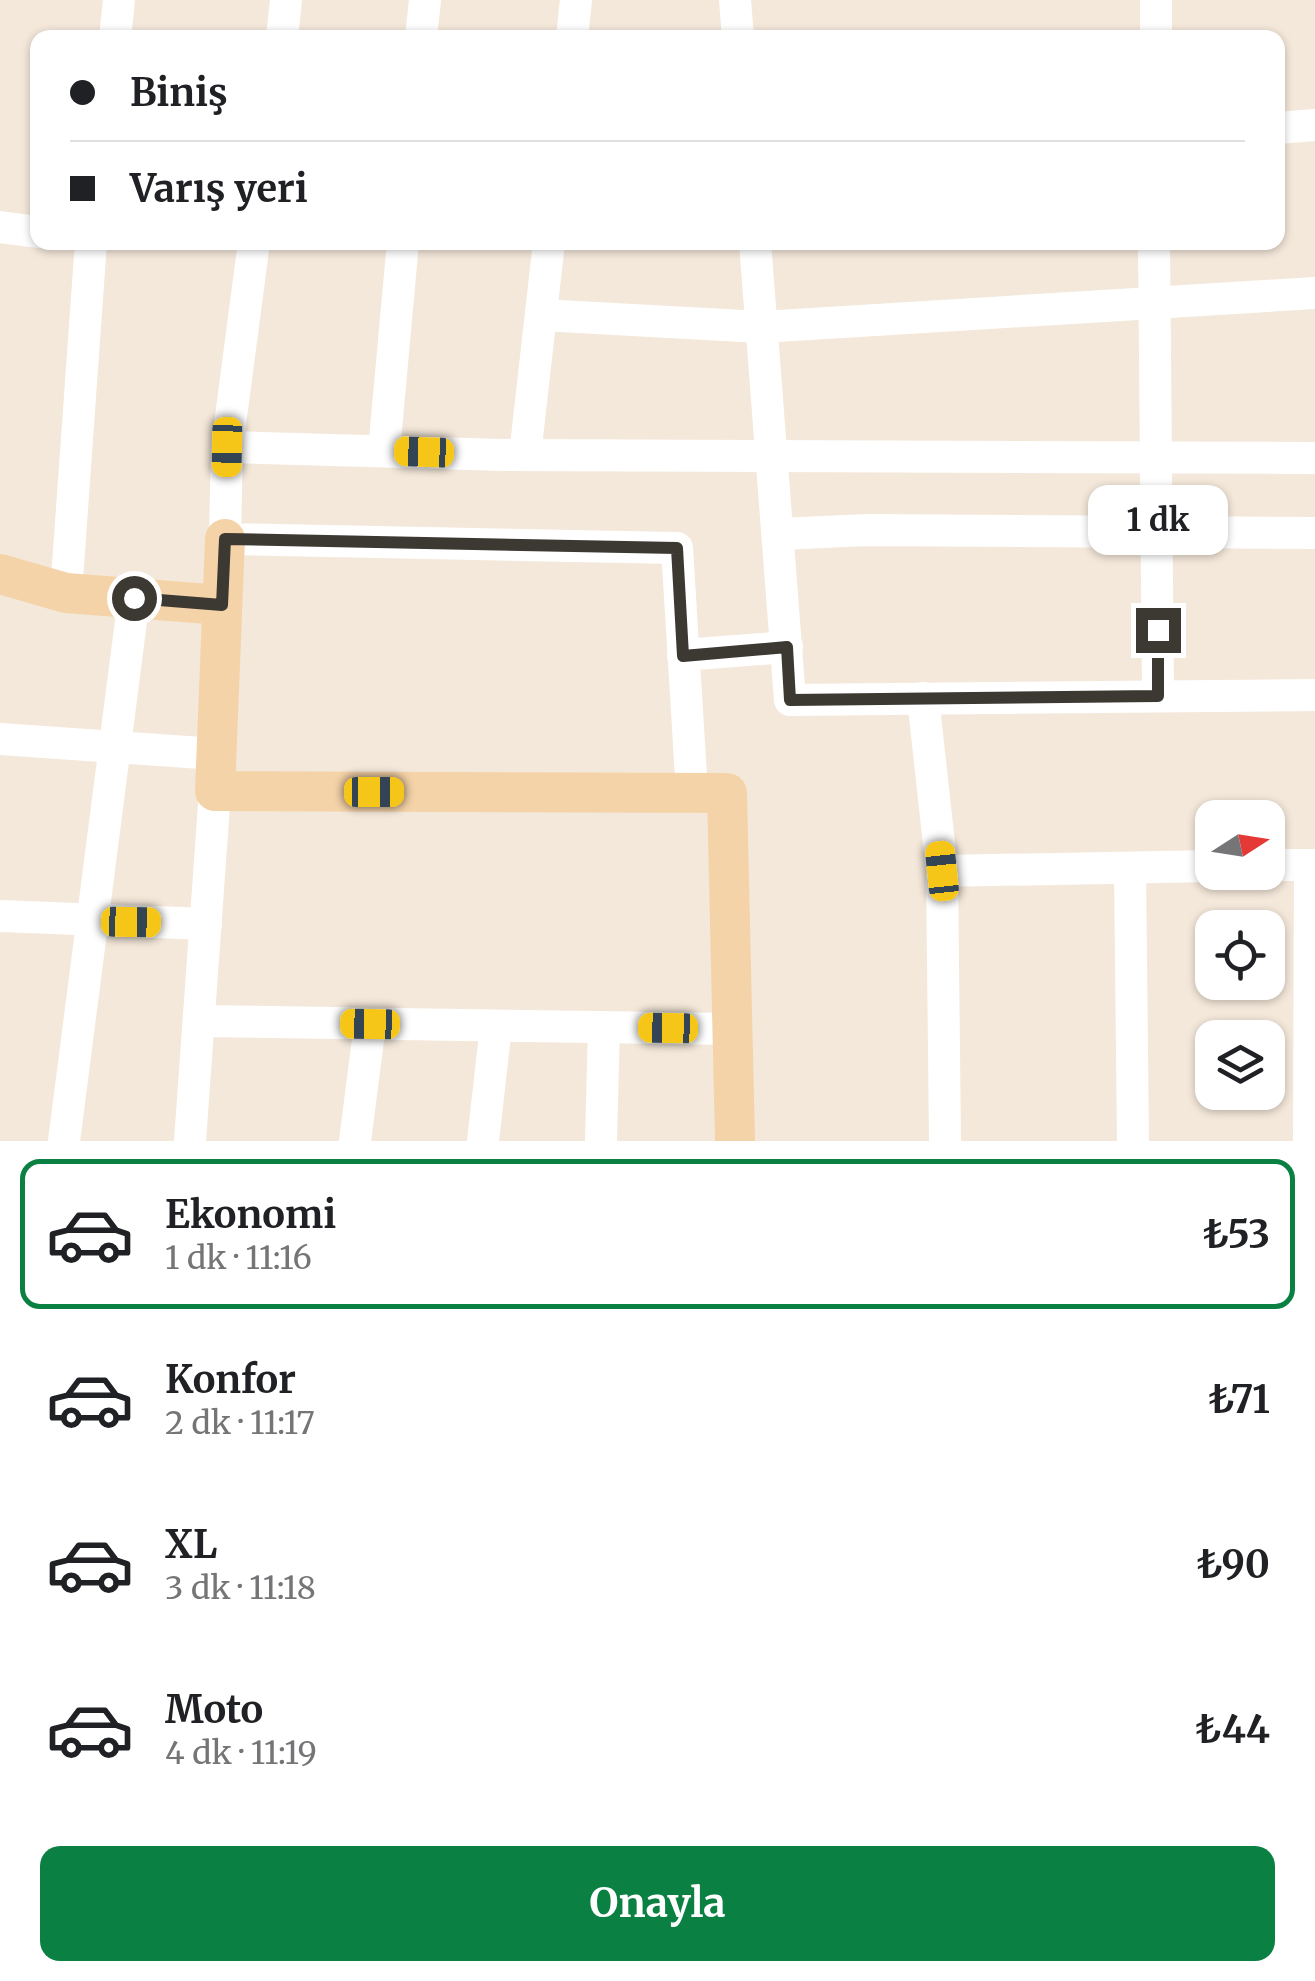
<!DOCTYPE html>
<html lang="tr">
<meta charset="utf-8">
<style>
:root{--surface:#fff;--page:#f6f6f6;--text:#202124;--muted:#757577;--line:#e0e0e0;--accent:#0b8043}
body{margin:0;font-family:Merriweather,serif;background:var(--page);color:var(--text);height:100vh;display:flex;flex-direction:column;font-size:38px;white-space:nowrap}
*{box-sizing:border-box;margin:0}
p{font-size:32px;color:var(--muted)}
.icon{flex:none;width:55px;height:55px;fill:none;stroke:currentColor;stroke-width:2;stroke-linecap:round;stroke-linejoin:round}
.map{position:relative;height:1141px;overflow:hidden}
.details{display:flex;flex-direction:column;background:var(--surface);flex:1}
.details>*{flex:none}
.top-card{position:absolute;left:30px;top:30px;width:1255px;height:220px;border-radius:20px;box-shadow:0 2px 8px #0004;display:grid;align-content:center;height:220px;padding:0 40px;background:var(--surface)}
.needle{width:65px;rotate:78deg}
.buttons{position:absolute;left:1195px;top:800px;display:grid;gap:20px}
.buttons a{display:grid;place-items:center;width:90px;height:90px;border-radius:20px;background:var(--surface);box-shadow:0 2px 8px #0004;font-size:50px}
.end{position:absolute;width:45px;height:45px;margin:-22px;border:12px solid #3c3832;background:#fff;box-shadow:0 0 0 5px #fff}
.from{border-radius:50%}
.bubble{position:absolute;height:70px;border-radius:20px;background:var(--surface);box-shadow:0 2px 8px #0004;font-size:32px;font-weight:700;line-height:70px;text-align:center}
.car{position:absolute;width:30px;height:60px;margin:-30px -15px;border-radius:12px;box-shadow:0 0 8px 2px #0007;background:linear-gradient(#f5c518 24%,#345 0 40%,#f5c518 0 76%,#345 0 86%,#f5c518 0)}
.top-card b{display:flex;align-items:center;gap:35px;height:95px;font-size:38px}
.top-card b+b{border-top:2px solid var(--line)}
.top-card i{width:25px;height:25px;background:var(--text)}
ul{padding:18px 0 0;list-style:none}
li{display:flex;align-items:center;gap:30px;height:150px;margin:0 20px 15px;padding:0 20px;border:5px solid transparent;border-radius:20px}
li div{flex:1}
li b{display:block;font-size:38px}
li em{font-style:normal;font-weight:700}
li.on{border-color:var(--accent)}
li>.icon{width:90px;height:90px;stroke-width:1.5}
.primary-button{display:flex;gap:20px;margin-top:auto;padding:20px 40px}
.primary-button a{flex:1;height:115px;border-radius:20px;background:var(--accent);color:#fff;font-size:40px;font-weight:700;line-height:115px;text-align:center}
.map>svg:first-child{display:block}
</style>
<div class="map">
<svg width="1315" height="1141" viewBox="0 0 1315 1141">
<rect width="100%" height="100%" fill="#f4e8da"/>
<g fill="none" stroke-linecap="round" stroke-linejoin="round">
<!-- minor -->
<g stroke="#fff" stroke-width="32">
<polyline points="735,0 738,38"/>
<polyline points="1156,0 1156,38"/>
<polyline points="115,38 119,0"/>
<polyline points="282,38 286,0"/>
<polyline points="421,38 425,0"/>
<polyline points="572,38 576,0"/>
<polyline points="1278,128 1315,125"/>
<polyline points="0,227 38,232"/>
<polyline points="254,242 227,447 225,539 677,548 692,793"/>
<polyline points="755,242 790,700 1315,695"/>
<polyline points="1154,242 1158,696"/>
<polyline points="541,315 761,327 1315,293"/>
<polyline points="227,447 503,455 1315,458"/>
<polyline points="384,451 403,242"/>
<polyline points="525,455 549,242"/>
<polyline points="780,534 867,530 1315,533"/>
<polyline points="66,593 91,242"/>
<polyline points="683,655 787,647"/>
<polyline points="923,698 942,871 945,1141"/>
<polyline points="0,739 216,754"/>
<polyline points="1268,865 1315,865"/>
<polyline points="1130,868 1133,1141"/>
<polyline points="942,871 1212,866"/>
<polyline points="0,916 206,924"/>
<polyline points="199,1021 732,1029"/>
<polyline points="64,1141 134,598"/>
<polyline points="190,1141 215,791"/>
<polyline points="355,1141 370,1024"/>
<polyline points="483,1141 496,1026"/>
<polyline points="601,1141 604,1027"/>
<polyline points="1309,1141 1310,865"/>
</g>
<!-- major -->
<g stroke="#f5d3a9" stroke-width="40">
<polyline points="225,539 215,791 727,793 735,1141"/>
<polyline points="0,574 66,593 222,605"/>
</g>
</g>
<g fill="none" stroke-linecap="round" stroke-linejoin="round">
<!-- route -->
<polyline stroke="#3c3832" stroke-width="12" points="134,598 222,605 225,539 677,548 683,656 787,647 790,700 1158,696 1158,630"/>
</g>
</svg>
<div class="buttons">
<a><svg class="needle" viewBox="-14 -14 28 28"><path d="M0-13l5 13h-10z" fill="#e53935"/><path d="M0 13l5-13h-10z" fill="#757577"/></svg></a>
<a><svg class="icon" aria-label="locate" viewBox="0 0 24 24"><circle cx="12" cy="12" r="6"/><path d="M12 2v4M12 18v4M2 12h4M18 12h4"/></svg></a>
<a><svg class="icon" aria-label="layers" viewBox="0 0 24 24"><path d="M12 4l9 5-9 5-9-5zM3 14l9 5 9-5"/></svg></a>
</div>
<i class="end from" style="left:134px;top:598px"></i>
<i class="end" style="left:1158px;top:630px"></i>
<div class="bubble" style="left:1088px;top:485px;width:140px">1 dk</div>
<i class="car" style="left:227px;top:447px;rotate:181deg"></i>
<i class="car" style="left:424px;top:452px;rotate:272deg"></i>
<i class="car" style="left:374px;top:792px;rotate:90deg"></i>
<i class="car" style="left:942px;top:871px;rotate:354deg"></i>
<i class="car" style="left:131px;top:922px;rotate:91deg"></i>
<i class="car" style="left:370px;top:1024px;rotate:271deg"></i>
<i class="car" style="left:668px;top:1028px;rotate:271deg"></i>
<div class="top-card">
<b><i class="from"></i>Biniş</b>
<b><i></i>Varış yeri</b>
</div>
</div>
<section class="details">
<ul>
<li class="on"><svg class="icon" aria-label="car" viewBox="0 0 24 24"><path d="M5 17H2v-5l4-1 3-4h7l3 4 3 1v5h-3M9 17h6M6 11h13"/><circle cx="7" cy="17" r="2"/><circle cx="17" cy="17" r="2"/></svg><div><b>Ekonomi</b><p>1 dk · 11:16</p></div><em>₺53</em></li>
<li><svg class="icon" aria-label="car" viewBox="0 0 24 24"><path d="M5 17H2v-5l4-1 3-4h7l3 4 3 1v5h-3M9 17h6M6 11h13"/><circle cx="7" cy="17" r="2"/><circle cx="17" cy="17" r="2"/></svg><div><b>Konfor</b><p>2 dk · 11:17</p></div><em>₺71</em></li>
<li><svg class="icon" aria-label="car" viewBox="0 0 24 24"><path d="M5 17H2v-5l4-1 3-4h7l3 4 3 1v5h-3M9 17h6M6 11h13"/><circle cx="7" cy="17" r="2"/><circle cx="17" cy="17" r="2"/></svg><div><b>XL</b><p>3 dk · 11:18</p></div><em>₺90</em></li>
<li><svg class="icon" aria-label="car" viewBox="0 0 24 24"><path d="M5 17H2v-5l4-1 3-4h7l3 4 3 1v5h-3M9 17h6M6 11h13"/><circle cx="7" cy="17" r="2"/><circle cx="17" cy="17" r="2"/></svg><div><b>Moto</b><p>4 dk · 11:19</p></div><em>₺44</em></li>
</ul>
<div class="primary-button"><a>Onayla</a></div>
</section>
